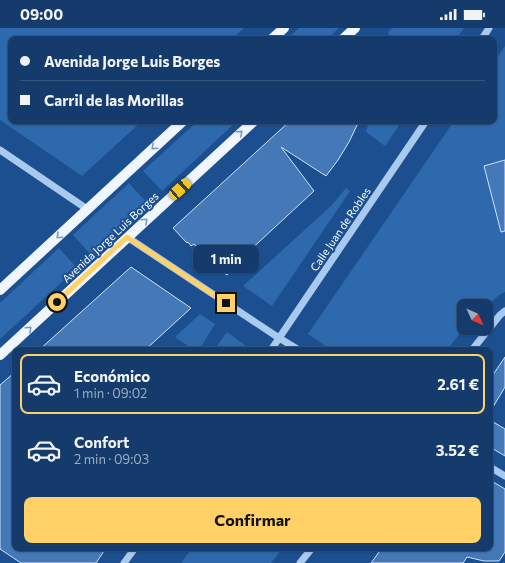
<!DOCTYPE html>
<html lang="es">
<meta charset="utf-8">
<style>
:root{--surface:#143b6b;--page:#1d4271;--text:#f1f3f6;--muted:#9dadc1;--line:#33557e;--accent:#ffd166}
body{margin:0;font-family:Commissioner,sans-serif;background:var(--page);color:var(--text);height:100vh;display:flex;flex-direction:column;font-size:15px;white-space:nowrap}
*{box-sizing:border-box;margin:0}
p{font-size:13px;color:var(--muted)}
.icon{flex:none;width:22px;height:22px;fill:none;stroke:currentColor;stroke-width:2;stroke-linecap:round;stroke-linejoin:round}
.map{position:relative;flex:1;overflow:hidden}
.drawer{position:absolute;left:12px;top:319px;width:481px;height:204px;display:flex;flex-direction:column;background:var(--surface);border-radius:8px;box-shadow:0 1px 3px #0004,0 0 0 1px var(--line)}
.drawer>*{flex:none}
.hud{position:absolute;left:8px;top:8px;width:489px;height:88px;border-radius:8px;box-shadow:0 1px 3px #0004,0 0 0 1px var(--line);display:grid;align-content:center;height:88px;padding:0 12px;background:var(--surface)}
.needle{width:26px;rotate:134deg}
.buttons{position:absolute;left:457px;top:271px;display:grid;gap:8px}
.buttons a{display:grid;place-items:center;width:36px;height:36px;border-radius:8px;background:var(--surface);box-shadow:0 1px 3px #0004,0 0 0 1px var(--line);font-size:20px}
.end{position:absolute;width:18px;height:18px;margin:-9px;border:5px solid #ffd166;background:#111;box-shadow:0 0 0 2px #111}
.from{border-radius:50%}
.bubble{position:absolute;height:28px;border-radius:8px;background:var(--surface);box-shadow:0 1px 3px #0004,0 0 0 1px var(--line);font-size:13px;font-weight:700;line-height:28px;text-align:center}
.car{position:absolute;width:12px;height:24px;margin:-12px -6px;border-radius:5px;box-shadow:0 0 3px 1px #0007;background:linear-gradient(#f5c518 24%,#345 0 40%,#f5c518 0 76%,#345 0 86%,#f5c518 0)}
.hud b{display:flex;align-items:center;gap:14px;height:38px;font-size:15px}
.hud b+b{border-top:1px solid var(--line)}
.hud i{width:10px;height:10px;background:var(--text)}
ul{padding:7px 0 0;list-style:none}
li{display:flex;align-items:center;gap:12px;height:60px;margin:0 8px 6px;padding:0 4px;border:2px solid transparent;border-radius:8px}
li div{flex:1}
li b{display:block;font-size:15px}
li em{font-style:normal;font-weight:700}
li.selected{border-color:var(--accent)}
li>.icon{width:36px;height:36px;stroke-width:1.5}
.button{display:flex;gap:8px;margin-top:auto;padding:8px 12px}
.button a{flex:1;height:46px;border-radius:8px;background:var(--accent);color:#111;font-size:16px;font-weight:700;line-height:46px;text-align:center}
.status{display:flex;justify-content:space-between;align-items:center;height:28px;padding:0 20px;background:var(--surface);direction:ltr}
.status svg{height:11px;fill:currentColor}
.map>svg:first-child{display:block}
</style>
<div class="status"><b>09:00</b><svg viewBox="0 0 49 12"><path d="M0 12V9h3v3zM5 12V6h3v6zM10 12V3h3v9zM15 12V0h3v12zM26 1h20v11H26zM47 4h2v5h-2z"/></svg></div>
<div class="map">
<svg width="505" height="535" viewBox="0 0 505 535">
<rect width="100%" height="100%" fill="#1b4f8f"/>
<!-- green -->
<g fill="#2e69ad">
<polygon points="0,0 244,0 232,11 11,11 11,93 142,93 82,148 0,92"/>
<polygon points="299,0 339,0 327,11 287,11"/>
<polygon points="392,0 464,0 456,11 387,11 389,3"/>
<polygon points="505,18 505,264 499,267 486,279 464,278 464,300 447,322 335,322 333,321 330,321 308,306 454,93 494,93 494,34"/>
<polygon points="198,93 237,93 162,163 143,143"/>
<polygon points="369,93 402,93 385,118 366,104"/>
<polygon points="129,155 148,176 92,228 73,207"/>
<polygon points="346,160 350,163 272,278 243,258 332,177"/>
<polygon points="59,220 77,240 0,311 0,275"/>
<polygon points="200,286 215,296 199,322 194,322 175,309"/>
<polygon points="227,304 245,317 242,322 214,322"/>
<polygon points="192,520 283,520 271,535 181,535"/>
</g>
<!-- building -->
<g fill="#4478b7" stroke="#cfe3fa">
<polygon points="290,93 359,93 349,114 338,132 326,148 281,119 314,163 247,225 249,227 227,247 207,234 208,232 194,216 191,218 188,214 187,215 173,200"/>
<polygon points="505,132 505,203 501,204 484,138"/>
<polygon points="131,239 191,280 145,322 39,322"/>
<polygon points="505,329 505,359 490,384 490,351"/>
<polygon points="15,344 15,520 106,520 96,535 21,535 0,521 0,357"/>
<polygon points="490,392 505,401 505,428 490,419"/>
<polygon points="490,452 505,461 505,524 499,533 484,533 467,529 463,535 371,535 382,520 490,520"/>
</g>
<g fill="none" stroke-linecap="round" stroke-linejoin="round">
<!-- minor -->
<g stroke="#a9c9ee" stroke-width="7">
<polyline points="482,11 489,0"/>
<polyline points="0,122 87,181"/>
<polyline points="127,209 279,310 299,322"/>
<polyline points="271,322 426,93"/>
<polyline points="472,322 500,287 505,283"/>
<polyline points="490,439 505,448"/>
<polyline points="124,535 135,520"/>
<polyline points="300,535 312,520"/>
</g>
<!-- major -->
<g stroke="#f0f6ff" stroke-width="10">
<polyline points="272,11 284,0"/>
<polyline points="343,11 355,0"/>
<polyline points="0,262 183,93"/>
<polyline points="0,327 254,93"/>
</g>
</g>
<!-- one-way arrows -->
<defs><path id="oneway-chevron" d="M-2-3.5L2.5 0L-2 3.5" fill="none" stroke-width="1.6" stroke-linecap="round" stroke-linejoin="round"/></defs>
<g stroke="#7b9ac1">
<use href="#oneway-chevron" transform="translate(240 105) rotate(-42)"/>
<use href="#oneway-chevron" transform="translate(154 119) rotate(137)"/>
<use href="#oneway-chevron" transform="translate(145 193) rotate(-43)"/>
<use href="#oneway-chevron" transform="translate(59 208) rotate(137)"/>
<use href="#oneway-chevron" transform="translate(29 301) rotate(-43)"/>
</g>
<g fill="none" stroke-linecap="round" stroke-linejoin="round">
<!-- route -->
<polyline stroke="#ffd166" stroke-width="5" points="57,274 127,209 226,275"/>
</g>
<g text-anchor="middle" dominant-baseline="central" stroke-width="4" stroke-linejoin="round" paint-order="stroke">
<!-- street labels -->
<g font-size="11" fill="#fff" stroke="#1b4f8f">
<text transform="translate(340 201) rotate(-56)">Calle Juan de Robles</text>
<text transform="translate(110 209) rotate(-43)">Avenida Jorge Luis Borges</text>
</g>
</g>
</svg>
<div class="buttons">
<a><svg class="needle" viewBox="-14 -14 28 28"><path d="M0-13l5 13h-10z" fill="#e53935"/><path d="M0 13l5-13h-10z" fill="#9dadc1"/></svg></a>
</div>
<i class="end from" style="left:57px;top:274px"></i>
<i class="end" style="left:226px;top:275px"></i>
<div class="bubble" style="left:193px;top:217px;width:66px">1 min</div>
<i class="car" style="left:180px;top:161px;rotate:48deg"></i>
<div class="hud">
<b><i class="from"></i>Avenida Jorge Luis Borges</b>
<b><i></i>Carril de las Morillas</b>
</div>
<section class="drawer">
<ul>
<li class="selected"><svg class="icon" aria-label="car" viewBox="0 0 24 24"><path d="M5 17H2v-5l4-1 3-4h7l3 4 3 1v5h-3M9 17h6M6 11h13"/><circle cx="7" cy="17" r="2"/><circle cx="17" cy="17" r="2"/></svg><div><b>Económico</b><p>1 min · 09:02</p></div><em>2.61 €</em></li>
<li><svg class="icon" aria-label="car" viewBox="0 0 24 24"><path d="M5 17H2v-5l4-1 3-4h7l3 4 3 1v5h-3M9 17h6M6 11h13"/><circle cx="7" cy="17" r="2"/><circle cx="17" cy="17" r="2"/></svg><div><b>Confort</b><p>2 min · 09:03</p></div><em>3.52 €</em></li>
</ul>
<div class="button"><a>Confirmar</a></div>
</section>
</div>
